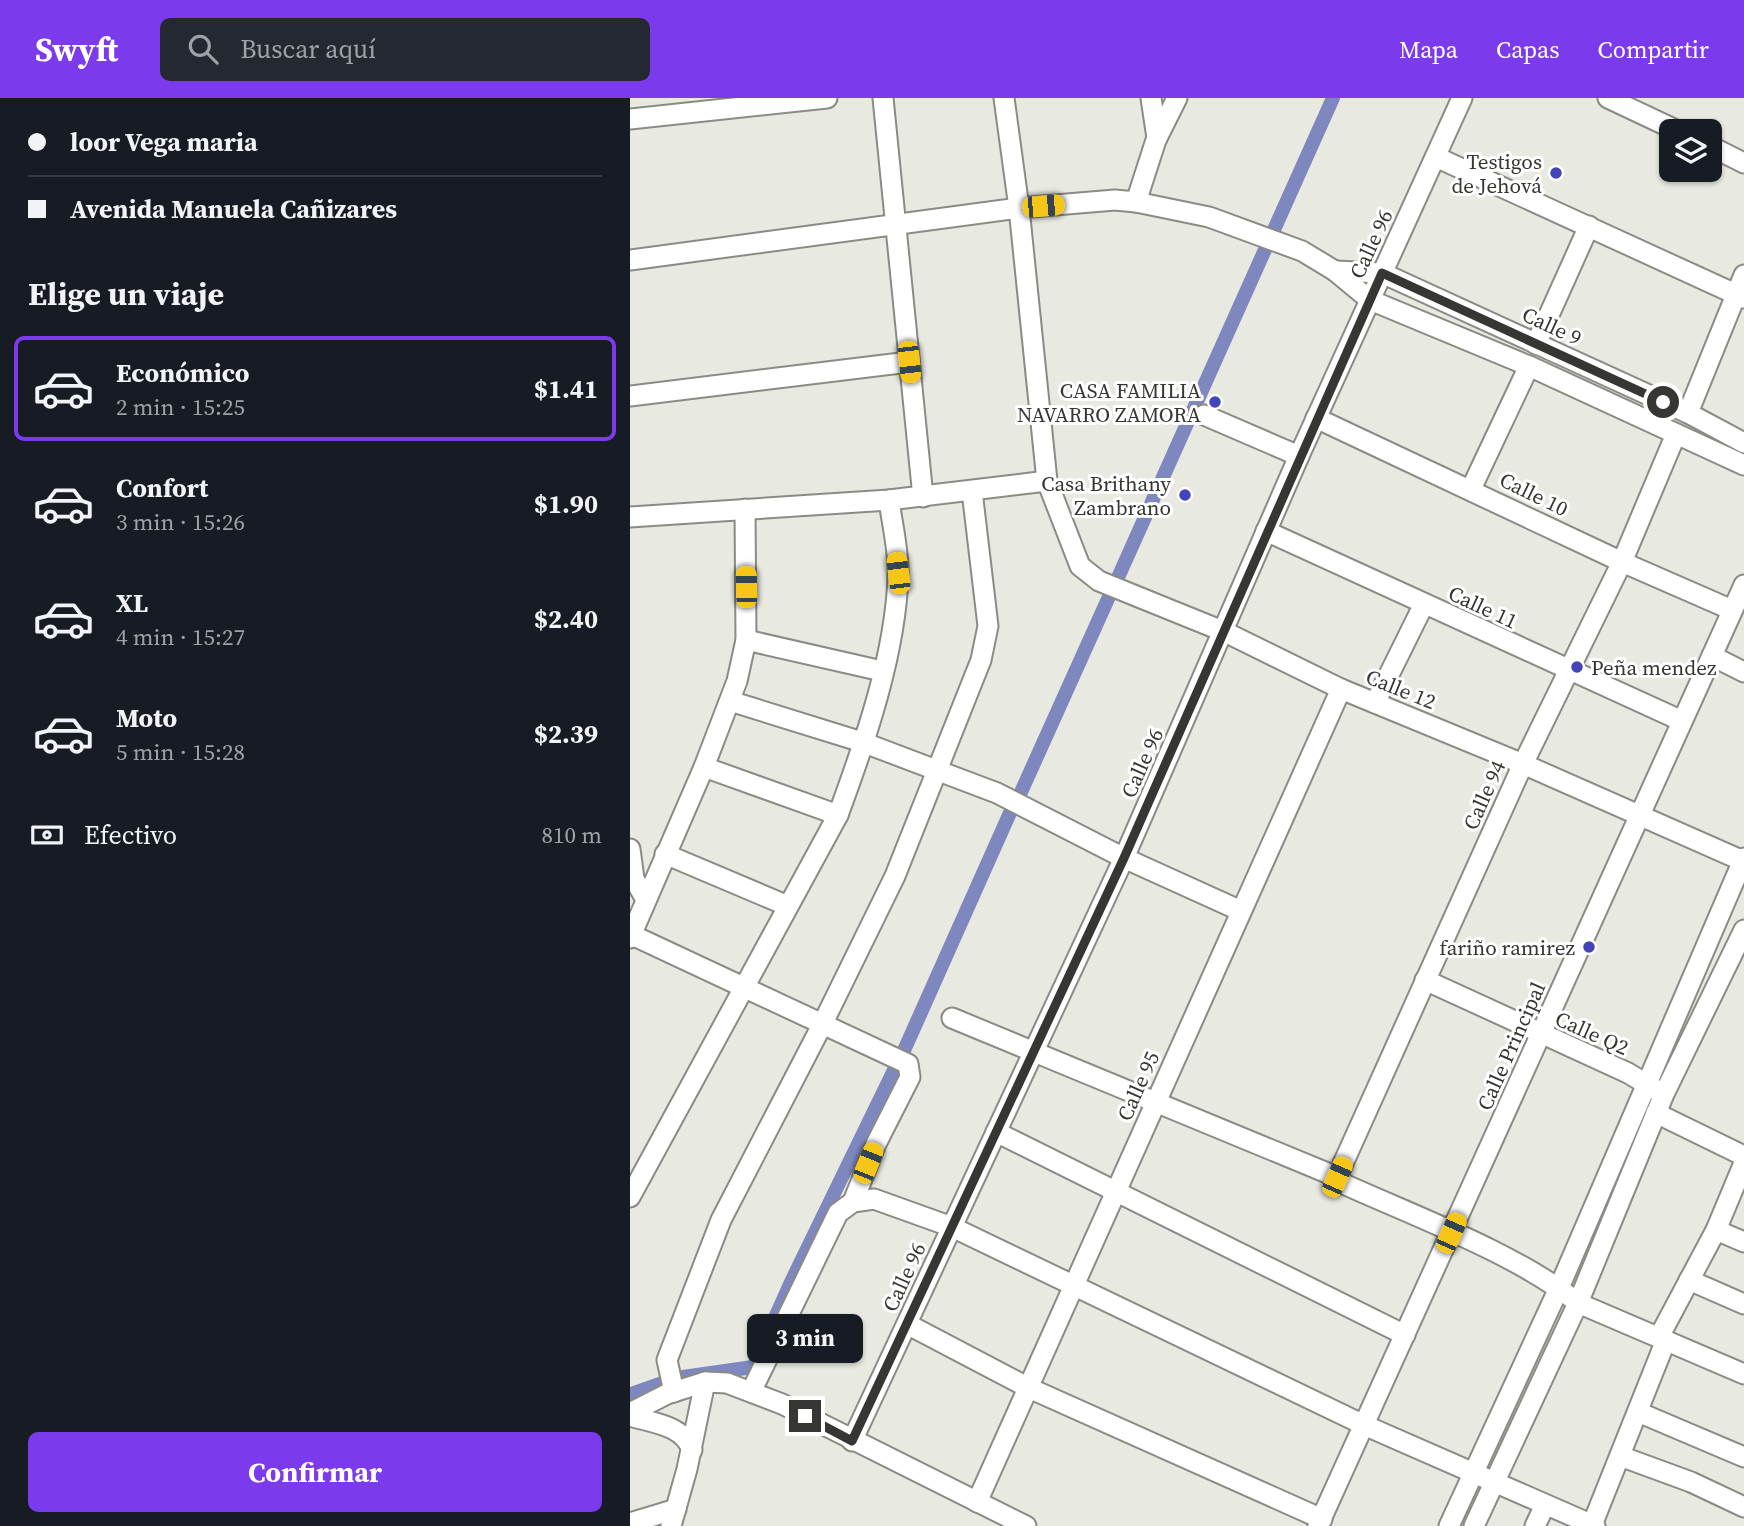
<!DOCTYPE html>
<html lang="es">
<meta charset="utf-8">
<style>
:root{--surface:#171b24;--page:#242831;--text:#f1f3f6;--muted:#9ea1a6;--line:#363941;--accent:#7c3aed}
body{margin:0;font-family:"Source Serif 4",serif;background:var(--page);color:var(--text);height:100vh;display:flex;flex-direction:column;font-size:26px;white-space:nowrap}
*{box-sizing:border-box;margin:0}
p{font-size:23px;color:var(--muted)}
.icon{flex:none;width:38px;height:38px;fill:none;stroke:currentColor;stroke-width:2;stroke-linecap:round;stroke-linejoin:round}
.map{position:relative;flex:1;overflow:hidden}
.side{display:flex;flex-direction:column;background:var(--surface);width:630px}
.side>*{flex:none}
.top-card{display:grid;align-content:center;height:154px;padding:0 28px;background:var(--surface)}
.fabs{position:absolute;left:1029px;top:21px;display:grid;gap:14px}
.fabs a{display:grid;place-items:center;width:63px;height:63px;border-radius:10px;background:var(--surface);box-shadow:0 2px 5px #0004;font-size:35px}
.end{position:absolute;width:32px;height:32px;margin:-16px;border:9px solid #363633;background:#fff;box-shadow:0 0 0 4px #fff}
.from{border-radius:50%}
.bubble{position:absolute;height:49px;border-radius:10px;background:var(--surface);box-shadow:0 2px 5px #0004;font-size:23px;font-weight:700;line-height:49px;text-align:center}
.car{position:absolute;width:21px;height:42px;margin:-21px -10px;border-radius:9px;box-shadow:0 0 5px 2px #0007;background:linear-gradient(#f5c518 24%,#345 0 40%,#f5c518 0 76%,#345 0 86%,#f5c518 0)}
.top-card b{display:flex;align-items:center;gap:24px;height:66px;font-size:26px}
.top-card b+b{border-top:2px solid var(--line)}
.top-card i{width:18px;height:18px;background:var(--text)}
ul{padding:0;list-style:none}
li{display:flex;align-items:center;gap:21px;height:105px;margin:0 14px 10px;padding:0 14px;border:4px solid transparent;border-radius:10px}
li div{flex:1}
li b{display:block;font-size:26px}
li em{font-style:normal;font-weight:700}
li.current{border-color:var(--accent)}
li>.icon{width:63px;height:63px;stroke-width:1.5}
h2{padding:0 28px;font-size:32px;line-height:84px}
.pay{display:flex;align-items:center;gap:18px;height:77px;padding:0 28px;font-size:26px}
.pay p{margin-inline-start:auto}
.cta{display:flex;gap:14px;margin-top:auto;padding:14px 28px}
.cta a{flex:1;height:80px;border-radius:10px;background:var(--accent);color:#fff;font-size:28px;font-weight:700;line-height:80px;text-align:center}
header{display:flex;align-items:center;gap:42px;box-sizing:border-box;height:98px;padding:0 35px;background:var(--accent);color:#fff}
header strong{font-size:33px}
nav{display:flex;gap:38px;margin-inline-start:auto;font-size:24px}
.search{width:490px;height:63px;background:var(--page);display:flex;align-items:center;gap:18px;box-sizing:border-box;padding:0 24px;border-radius:10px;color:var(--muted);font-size:26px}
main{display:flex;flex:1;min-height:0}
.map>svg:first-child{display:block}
</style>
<header>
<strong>Swyft</strong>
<div class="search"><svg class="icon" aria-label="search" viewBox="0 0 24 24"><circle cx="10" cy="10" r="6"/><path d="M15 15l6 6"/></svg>Buscar aquí</div>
<nav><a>Mapa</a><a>Capas</a><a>Compartir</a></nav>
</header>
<main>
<section class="side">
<div class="top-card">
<b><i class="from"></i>loor Vega maria</b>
<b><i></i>Avenida Manuela Cañizares</b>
</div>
<h2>Elige un viaje</h2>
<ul>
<li class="current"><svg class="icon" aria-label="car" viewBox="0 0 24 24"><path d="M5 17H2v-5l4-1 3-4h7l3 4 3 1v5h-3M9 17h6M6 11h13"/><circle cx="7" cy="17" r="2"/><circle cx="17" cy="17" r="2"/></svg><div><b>Económico</b><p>2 min · 15:25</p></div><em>$1.41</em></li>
<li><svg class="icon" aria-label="car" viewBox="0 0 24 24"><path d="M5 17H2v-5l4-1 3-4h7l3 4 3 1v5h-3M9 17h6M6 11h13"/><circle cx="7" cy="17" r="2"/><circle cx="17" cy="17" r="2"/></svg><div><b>Confort</b><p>3 min · 15:26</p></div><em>$1.90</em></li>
<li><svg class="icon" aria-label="car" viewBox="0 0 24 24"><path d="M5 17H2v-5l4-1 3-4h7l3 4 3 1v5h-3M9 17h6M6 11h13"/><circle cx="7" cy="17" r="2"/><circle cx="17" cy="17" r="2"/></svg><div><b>XL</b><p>4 min · 15:27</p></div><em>$2.40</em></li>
<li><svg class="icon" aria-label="car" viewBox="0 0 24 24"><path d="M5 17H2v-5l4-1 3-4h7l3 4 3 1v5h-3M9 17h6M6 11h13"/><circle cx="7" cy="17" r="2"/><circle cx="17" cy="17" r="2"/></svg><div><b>Moto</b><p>5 min · 15:28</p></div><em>$2.39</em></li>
</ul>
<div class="pay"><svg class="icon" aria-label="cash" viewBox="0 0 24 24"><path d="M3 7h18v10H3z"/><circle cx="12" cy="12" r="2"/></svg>Efectivo<p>810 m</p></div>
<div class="cta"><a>Confirmar</a></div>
</section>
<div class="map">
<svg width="1114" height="1428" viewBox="0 0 1114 1428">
<rect width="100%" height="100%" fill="#e8e9e1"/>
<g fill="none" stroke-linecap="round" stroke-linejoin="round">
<!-- canal -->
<g stroke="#7e88bf" stroke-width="14">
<polyline points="486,484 703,0"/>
<polyline points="387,703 482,492"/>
<polyline points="272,957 383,708"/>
<polyline points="53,1279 123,1269 161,1184 265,970"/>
<polyline points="1,1296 32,1285"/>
</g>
<defs>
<g id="minor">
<polyline points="253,0 293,399"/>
<polyline points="374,0 389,110 417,383 450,468 469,483 595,534 711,591 893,666 1113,763"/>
<polyline points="521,0 527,40"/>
<polyline points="978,0 1048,33"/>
<polyline points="0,21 197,0"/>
<polyline points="1080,48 1114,65"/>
<polyline points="806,59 1114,200"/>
<polyline points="506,104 526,42 547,0"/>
<polyline points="0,162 389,110 485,102 506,104 579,119 672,153 705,173 740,202 899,268 1114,367"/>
<polyline points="705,173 752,175 1058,315 1114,345"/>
<polyline points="906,246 959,128"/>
<polyline points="0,298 279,264"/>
<polyline points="1058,315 1114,177"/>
<polyline points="574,317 669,358"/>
<polyline points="686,320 992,464 1102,512"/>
<polyline points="841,391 899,268"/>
<polyline points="0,419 259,402 417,383"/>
<polyline points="636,433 1052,623"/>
<polyline points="116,542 252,573"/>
<polyline points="1082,558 1114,574"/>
<polyline points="100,603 232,644 367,695 494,760 611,813"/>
<polyline points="745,605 794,506"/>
<polyline points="74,669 208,717"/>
<polyline points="0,751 4,781 15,800"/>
<polyline points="35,756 158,808"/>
<polyline points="2,837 278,966 280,979 246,1046 223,1104"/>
<polyline points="0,840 74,669 107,583 116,542 115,411"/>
<polyline points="795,882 998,975 1028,993"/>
<path d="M 322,920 L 707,1079 L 716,1087 C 787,1119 889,1157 948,1205 L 1114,1276"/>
<polyline points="1026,1015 1114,1058"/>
<polyline points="366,1034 775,1237"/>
<polyline points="707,1079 893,666 992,464 1046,336"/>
<path d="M 0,1099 L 208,717 C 235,644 266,555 268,477 C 269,453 262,426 259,402"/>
<polyline points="1086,1132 1114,1144"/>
<polyline points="1059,1182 1114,1206"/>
<polyline points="277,1226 399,1290 692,1421"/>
<polyline points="1029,1239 1086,1132 1114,1065"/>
<polyline points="44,1294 37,1262 91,1122 192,927 265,778 351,562 358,528 342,393"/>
<polyline points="121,1294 208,1115 223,1104 244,1101 322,1129 734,1327 965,1428"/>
<polyline points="1008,1314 1114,1359"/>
<polyline points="0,1315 37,1296 75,1284 97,1285 152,1306 396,1428"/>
<path d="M 0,1318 C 23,1325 53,1327 62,1352"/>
<polyline points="222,1343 494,760 669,358 832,0"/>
<polyline points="990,1358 1061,1384 1114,1409"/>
<polyline points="347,1404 711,591"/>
<polyline points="0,1425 46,1411"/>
<polyline points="962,1427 1036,1242"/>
<polyline points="41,1428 57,1371 75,1284"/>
<polyline points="688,1428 1114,487"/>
<polyline points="819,1428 929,1190 1114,760"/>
<polyline points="844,1428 948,1205 1034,996 1114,832"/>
<polyline points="905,1428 915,1407"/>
</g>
</defs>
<!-- minor casing -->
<use href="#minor" stroke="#8a8b84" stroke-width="23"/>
<!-- minor -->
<use href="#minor" stroke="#fff" stroke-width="19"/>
</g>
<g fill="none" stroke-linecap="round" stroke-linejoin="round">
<!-- route -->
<polyline stroke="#363633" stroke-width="9" points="175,1318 222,1343 494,760 752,175 1033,304"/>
</g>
<!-- markers -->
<g fill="#4344b9" stroke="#fff" stroke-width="2.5">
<circle cx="926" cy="75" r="7"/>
<circle cx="585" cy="304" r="7"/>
<circle cx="555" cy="397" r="7"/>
<circle cx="947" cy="569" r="7"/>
<circle cx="959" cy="849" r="7"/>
</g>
<g text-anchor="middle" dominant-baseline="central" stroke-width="6" stroke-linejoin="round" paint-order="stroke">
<!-- poi labels -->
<g font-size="21" fill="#363633" stroke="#fff" text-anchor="end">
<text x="912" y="63">Testigos<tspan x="912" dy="24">de Jehová</tspan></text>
<text x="571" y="292">CASA FAMILIA<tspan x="571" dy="24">NAVARRO ZAMORA</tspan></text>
<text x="541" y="385">Casa Brithany<tspan x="541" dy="24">Zambrano</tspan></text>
<text x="961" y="569" text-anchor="start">Peña mendez</text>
<text x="945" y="849">fariño ramirez</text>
</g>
<!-- street labels -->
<g font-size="21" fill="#363633" stroke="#fff">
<text transform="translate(741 146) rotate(-65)">Calle 96</text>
<text transform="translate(922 228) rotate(25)">Calle 9</text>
<text transform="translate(904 396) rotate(26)">Calle 10</text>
<text transform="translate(853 509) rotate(25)">Calle 11</text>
<text transform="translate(771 591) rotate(22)">Calle 12</text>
<text transform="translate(512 665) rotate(-66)">Calle 96</text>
<text transform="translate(854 697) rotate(-66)">Calle 94</text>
<text transform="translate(962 935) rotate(24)">Calle Q2</text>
<text transform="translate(881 948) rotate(-66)">Calle Principal</text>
<text transform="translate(508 988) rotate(-66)">Calle 95</text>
<text transform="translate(274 1179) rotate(-65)">Calle 96</text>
</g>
</g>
</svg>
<div class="fabs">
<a><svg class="icon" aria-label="layers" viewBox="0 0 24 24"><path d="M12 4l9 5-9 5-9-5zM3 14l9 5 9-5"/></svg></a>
</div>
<i class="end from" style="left:1033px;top:304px"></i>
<i class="end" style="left:175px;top:1318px"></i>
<div class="bubble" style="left:117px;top:1216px;width:116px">3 min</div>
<i class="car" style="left:413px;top:108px;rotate:85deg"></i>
<i class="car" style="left:279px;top:264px;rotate:174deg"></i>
<i class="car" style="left:268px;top:475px;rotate:353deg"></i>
<i class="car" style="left:116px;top:489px;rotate:359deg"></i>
<i class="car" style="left:238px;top:1065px;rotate:22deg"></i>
<i class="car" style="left:707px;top:1079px;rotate:24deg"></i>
<i class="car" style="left:821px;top:1135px;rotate:24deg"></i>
</div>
</main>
